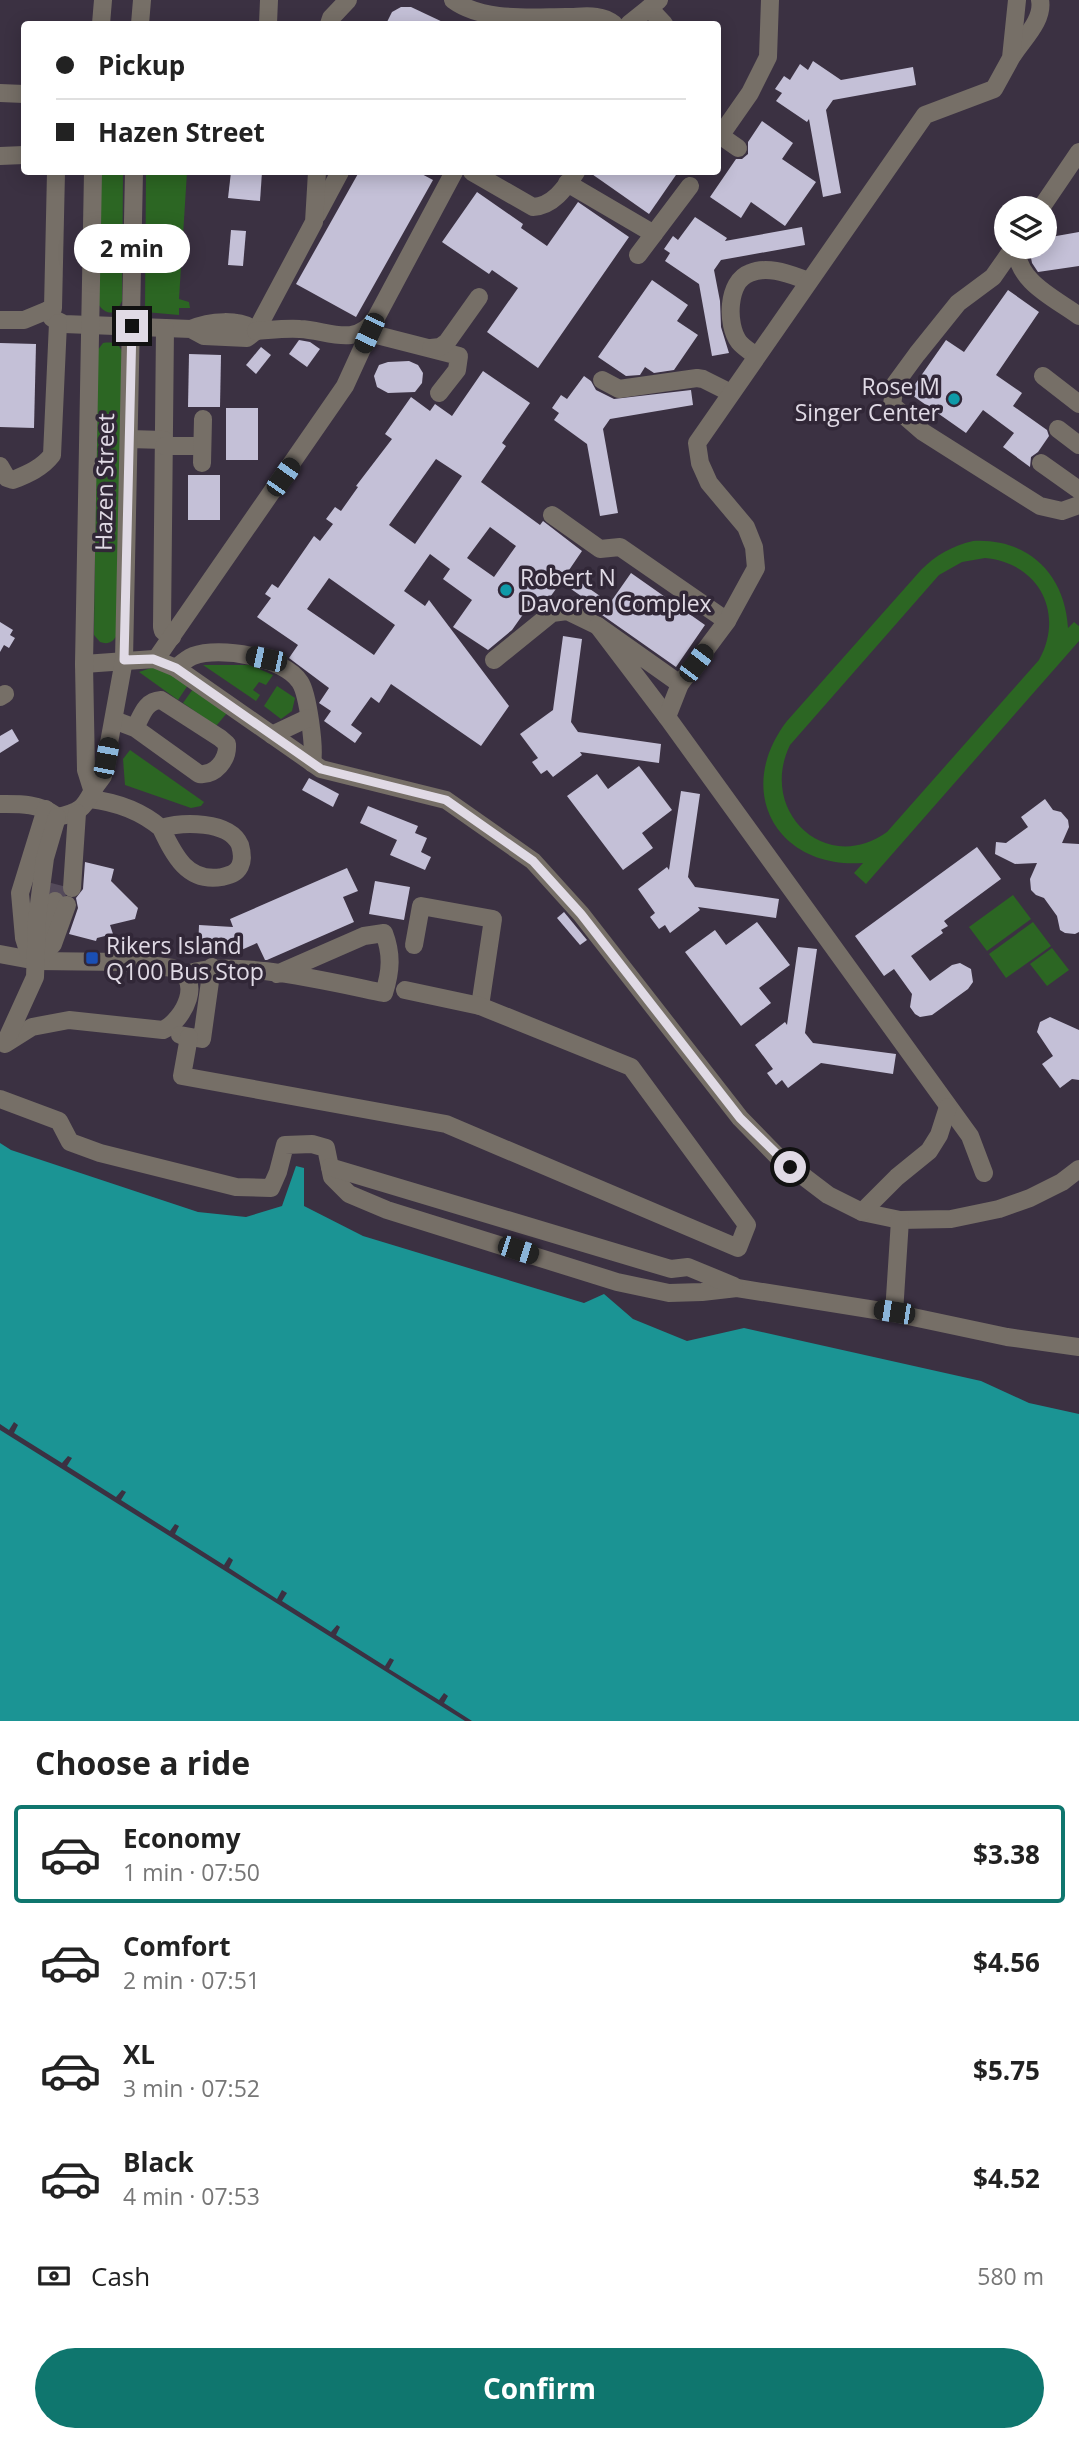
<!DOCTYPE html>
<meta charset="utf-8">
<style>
:root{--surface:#fff;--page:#f2f2f2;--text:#222;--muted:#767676;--line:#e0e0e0;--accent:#0f766e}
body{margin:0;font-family:"Open Sans",sans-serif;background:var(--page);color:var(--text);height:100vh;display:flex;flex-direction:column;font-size:26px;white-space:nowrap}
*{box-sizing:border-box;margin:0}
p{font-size:23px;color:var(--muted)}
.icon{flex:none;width:38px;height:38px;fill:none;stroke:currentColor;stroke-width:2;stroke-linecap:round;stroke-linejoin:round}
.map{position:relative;height:1721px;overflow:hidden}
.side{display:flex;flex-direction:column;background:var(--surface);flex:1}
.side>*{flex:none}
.banner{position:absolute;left:21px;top:21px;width:700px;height:154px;border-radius:7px;box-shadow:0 4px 18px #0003;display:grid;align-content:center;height:154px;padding:0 35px;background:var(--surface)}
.controls{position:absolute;left:994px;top:196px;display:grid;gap:14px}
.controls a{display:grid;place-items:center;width:63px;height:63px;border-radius:50%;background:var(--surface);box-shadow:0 4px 18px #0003;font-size:35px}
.end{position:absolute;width:32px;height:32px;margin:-16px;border:9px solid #e0dae5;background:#111;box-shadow:0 0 0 4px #111}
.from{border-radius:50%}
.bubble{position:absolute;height:49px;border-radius:24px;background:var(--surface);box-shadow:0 4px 18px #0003;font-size:23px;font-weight:700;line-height:49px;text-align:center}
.car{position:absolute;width:21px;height:42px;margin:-21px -10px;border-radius:9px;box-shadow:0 0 5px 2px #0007;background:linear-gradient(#222 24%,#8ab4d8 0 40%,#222 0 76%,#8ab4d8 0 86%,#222 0)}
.banner b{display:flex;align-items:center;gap:24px;height:66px;font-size:26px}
.banner b+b{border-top:2px solid var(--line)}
.banner i{width:18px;height:18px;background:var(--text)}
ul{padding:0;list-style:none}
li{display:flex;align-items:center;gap:21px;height:98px;margin:0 14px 10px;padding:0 21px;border:4px solid transparent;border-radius:7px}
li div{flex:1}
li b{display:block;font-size:26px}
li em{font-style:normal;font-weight:700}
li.selected{border-color:var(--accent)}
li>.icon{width:63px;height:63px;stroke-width:1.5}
h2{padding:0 35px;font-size:32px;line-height:84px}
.pay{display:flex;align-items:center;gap:18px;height:77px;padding:0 35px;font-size:26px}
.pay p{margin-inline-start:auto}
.action{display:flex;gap:14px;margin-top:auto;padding:14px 35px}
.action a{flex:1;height:80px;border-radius:42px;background:var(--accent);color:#fff;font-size:28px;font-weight:700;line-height:80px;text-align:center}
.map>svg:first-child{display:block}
</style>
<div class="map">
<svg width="1079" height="1721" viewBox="0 0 1079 1721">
<rect width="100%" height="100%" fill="#3b3142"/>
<!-- green -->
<g fill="#2c6623" fill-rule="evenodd">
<path d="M 99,172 L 123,172 L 122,301 L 117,311 C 109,315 103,311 98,304 Z"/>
<polygon points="146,172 187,172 179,299 189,302 190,308 179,308 179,315 145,312"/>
<path d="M 103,343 C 111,342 119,342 122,352 L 117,634 C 114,642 108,645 100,642 L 94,635 L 97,351 Z"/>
<path d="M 973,541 C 1028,538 1065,574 1068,628 L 1074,622 L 1079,626 L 1079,641 L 866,884 L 854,873 L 863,863 C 777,869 733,791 787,721 L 921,570 C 936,555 952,546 973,541 ZM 985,558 C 1039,563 1065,613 1039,660 L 887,832 C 825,876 758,811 790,745 L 939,575 L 962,562 Z"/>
<polygon points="203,665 250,665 273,675 266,685 259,682 253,690 260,695 256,701"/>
<polygon points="151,668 160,668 188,685 178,700 139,672"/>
<polygon points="277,686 295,698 292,711 281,719 264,706"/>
<polygon points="193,689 227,713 216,726 183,703"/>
<polygon points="130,750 204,802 201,806 191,808 125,785 123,759"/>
<polygon points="1013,895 1031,919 987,951 969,927"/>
<polygon points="1033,922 1051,946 1006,978 989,954"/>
<polygon points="1052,948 1069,970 1047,986 1030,964"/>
</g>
<!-- water -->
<polygon fill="#1b9494" points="0,1143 11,1150 198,1212 246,1217 282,1206 296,1166 304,1168 304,1206 363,1236 584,1303 604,1294 633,1319 687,1341 744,1328 981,1381 1029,1403 1079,1414 1079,1721 0,1721"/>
<!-- pier -->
<polygon fill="#3b3142" points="14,1422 18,1425 14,1433 62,1463 68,1456 72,1458 67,1466 116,1497 122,1490 126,1492 121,1500 170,1531 175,1524 179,1526 175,1534 224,1565 229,1557 233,1560 229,1568 277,1599 282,1590 287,1593 282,1601 331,1632 337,1625 340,1627 336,1635 385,1666 390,1658 394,1660 389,1669 439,1700 444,1693 448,1696 444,1703 472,1721 465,1721 0,1430 0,1424 9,1430"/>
<!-- building -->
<g fill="#c4c0d7" fill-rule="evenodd">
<polygon points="401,7 411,7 447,24 386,24 392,12"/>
<polygon points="813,61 841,80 913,67 916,85 833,100 826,110 841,193 823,197 809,119 807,122 776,101 782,93 775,89 784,76 790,80 800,64 808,70"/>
<polygon points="762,121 793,143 782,159 816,182 785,226 751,202 741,218 710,197 736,159 742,159 748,154 748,142"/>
<polygon points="231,172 262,172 260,201 228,198"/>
<polygon points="359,172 418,172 433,180 356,317 296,284"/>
<polygon points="589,172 678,172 649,214"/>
<polygon points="477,192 523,224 521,228 547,246 578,202 629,237 538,368 487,332 518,288 492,270 489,274 442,242"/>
<polygon points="695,217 727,238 725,241 802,227 805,245 721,260 714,270 720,301 721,327 729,353 712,356 699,284 665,261 670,253 664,249 673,236 678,240"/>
<polygon points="231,230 246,231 243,266 228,265"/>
<polygon points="1079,232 1079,266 1038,272 1032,263 1029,247 1045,247 1045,238"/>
<polygon points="652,280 688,305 677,321 698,335 674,370 654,373 645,367 640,375 626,376 598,357"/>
<polygon points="1008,290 1039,312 996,375 1022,393 1013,406 1047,430 1049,436 1038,452 1031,457 1030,467 1003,447 1014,433 983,410 966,433 909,393 946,340 964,352"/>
<polygon points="299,340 310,342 320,349 307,367 289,354"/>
<polygon points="0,343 36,344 34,428 0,427"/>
<polygon points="261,347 271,355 256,374 246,365"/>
<polygon points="189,354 221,355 220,407 188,407"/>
<polygon points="409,361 418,365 423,373 422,383 415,392 388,393 377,387 374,376 379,365 388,362"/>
<path d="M 483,371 L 530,403 L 502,443 L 506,446 L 481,482 L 540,525 L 543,521 L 582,551 L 567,573 L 610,603 L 631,573 L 705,625 L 676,667 L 602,615 L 604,612 L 561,582 L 545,604 L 539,609 L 531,603 L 512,630 L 488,650 L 453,627 L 472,600 L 443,579 L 450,569 L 430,554 L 404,591 L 425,606 L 429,600 L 509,706 L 481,746 L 391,684 L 379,703 L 371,697 L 351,725 L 362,733 L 355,743 L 324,721 L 331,711 L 319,703 L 329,688 L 289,658 L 298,645 L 257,617 L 271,598 L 265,594 L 272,584 L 278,588 L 314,536 L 320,541 L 333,524 L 326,519 L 335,507 L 341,511 L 358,487 L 356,486 L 392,439 L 385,434 L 411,397 L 430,411 L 435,404 L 452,416 ZM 436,459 L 462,476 L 415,544 L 389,525 ZM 490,527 L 516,546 L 494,577 L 467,558 ZM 329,578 L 395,625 L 374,655 L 307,609 Z"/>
<polygon points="584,376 591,381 596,390 614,399 691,390 693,405 610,419 603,429 618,513 600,516 587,444 554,420 559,413 552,408 561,395 567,399"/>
<rect x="226" y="408" width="32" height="52"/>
<rect x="188" y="475" width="32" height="45"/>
<polygon points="0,622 13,630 10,635 15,638 9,648 4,645 0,652"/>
<polygon points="563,636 582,639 571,722 578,732 661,744 659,763 580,752 582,755 553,777 547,770 541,774 532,762 538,758 520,734 553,710"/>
<polygon points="12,729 19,741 0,753 0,736"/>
<polygon points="639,766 672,810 642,833 653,848 623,870 567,796 597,774 608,789"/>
<polygon points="309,778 339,794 333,807 302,790"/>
<polygon points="681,791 700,794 688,877 695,887 779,899 776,918 698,907 700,910 670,933 665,925 659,929 650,917 655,913 638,889 667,867 669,870"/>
<polygon points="1045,799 1053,810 1061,812 1068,820 1069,827 1062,843 1079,844 1079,932 1075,934 1065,933 1060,930 1057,916 1044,898 1036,895 1031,890 1030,879 1037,863 1015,864 995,854 996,842 1006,843 1028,827 1021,817"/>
<polygon points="368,806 418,826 415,833 427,838 421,852 431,857 425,870 390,855 397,840 360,823"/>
<polygon points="977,847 1001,879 944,921 948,926 941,930 943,933 911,956 930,981 952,965 960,963 971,969 973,982 968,989 932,1015 920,1017 915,1014 910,1007 912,994 894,969 884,976 855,936"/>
<polygon points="85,862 114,869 111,881 138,908 135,919 110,925 113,934 97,938 96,941 69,934 78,908 76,898 83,889"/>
<polygon points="347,868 358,891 343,897 354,922 267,960 265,960 257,943 230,955 229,953 198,952 199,925 233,927 230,919"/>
<polygon points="375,881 410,887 404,920 369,914"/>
<polygon points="564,912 587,940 580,945 557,918"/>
<polygon points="757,922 790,965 759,988 771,1003 741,1026 685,952 715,930 726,945"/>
<polygon points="798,947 817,949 805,1033 813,1043 896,1054 893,1074 821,1063 788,1088 782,1080 776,1085 767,1073 773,1069 755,1045 785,1022 787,1025"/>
<polygon points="1050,1017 1079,1030 1079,1080 1072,1079 1060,1088 1042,1064 1053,1056 1037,1032 1040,1022"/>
</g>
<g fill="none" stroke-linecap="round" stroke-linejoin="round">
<!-- minor-tunnel -->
<polyline stroke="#544a5a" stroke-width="18" stroke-dasharray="18 9" stroke-linecap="butt" points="55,901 59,885"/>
<!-- minor -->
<g stroke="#766f67" stroke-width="18">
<path d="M 453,0 C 483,22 531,17 566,17 C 583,17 600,13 614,24"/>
<polyline points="649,8 664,24"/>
<polyline points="101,24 103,0"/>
<polyline points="140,24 142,0"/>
<polyline points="268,24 269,0"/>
<polyline points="329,24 331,18 348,0"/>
<polyline points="629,24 659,0"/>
<path d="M 1013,55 C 1023,39 1044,20 1040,0"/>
<polyline points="0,93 24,94"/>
<polyline points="718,134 738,148"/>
<polyline points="720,136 750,93 768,57 770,0"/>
<polyline points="0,156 24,155"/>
<path d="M 472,172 L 533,207 C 553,206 565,188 576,172"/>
<polyline points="567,183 654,234"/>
<polyline points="1041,208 1079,152"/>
<polyline points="317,215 340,172"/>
<polyline points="1014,247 993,277 958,303 917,354 895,384 892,405 923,432 1040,506 1062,511 1079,505"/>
<path d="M 1016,247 C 1017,282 1053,297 1079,316"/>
<polyline points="638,255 690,186"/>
<path d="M 48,310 L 52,318 L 64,324 L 191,329 C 209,321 240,318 256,331 L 247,338 L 204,336 L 191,329"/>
<polyline points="0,320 24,320 53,308 56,172"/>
<polyline points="165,328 162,627 163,631 172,637"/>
<polyline points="256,331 314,222 317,172"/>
<path d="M 256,331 C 271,330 285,328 300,329 C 327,330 355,348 375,319"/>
<polyline points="369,333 459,356 457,370 439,393"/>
<polyline points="431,348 440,347 447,342 479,297"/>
<path d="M 756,356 C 751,352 743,347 739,342 C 726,325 727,281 750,273 C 769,265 791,275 809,281"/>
<polyline points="1043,376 1079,404"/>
<polyline points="602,380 619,389 697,378 703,379 731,393"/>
<polyline points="1058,429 1079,445"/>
<polyline points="129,439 164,440"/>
<polyline points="164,446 202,446"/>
<polyline points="202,463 203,419"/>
<polyline points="1041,463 1079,490"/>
<path d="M 0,466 L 7,478 L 13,480 C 28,474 42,468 52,455 L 58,323"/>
<polyline points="552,515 600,549 620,547 727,621"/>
<polyline points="156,659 345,386 377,316 454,172"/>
<polyline points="494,660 552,613 567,611 598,626"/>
<polyline points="84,664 154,659 176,668 321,769 446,800 533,861 581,914 740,1118 778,1157 828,1195 862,1212 900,1220 951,1219 999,1209 1030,1198 1062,1182 1079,1169"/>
<path d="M 176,668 C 182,663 186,659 193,656 C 220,646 284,657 300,682 C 308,694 315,748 312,763"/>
<polyline points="0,697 5,694"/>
<polyline points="667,717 598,626 680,684"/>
<path d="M 114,720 L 135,728 L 199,774 C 215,776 228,760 227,744 L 220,738 L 161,700 C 145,701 142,715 135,728"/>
<polyline points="272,735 308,718"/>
<polyline points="92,789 86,770 84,664 93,172"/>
<path d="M 90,799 C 115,802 141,811 161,828 C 182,822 229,820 240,845 C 242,852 243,860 240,866 C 236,874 230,875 222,877 C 187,883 174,855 161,828"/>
<path d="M 0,804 C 19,804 38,803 55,815"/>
<path d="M 57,817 C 92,810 83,800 103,776 L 124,660 L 134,172"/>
<polyline points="72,888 77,813"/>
<polyline points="47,931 55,901"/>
<polyline points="414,945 421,906 493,919 480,1006"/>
<path d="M 0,954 L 37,961 L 124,962 L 173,968 C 205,978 184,1020 163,1030 L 69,1020 L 32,1027 L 5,1044"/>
<polyline points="31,960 24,938 20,893 46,809"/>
<polyline points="37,961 53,944 67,905"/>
<path d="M 184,976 C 222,955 339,984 384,993 C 391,971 392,954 384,933 L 364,936 L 277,974"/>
<polyline points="180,1035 202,1039 212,967"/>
<polyline points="189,1037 182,1076 446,1124 738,1248 747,1225 631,1067 480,1006 405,990"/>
<polyline points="5,1043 35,977 37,920 40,896 45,858 57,817"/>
<polyline points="0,1099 59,1121 70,1142 100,1153 236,1187 271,1188 278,1172 285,1145 312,1144 326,1148 332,1177 349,1194 387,1210 617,1282 669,1293 702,1292 737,1288 894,1313 1007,1337 1079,1347"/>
<polyline points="330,1167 671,1269 688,1267 734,1286"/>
<polyline points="984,1173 970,1136 667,717 680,684 727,621 756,568 754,547 746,527 709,483 700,463 697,443 925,115 994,89 1011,58 1017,0"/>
<polyline points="862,1212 897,1177 929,1151 939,1135 948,1107"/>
<polyline points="894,1313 900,1220"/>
</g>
</g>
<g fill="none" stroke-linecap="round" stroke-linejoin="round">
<!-- route -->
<polyline stroke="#e0dae5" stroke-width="9" points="132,326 124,660 153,659 176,668 321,769 446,800 533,861 581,914 740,1118 790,1167"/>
</g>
<!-- markers -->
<g fill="#0f9aa8" stroke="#312737" stroke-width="2.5">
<circle cx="954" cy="399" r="7"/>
<circle cx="506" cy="590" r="7"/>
</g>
<rect fill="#1a4fb4" stroke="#312737" stroke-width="2.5" x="85" y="951" width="14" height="14" rx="3.5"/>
<g text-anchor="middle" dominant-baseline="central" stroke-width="7" stroke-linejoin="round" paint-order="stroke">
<!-- poi labels -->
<g font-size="23" fill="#e0dae5" stroke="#312737" text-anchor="start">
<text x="940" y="386" text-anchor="end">Rose M<tspan x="940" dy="26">Singer Center</tspan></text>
<text x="520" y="577">Robert N<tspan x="520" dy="26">Davoren Complex</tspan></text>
<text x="106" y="945">Rikers Island<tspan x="106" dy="26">Q100 Bus Stop</tspan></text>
</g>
<!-- street labels -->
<g font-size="23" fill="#e0dae5" stroke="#312737">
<text transform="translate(104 482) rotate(-89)">Hazen Street</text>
</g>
</g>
</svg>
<div class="controls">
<a><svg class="icon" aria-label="layers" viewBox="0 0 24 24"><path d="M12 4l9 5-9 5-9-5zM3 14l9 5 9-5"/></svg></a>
</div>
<i class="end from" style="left:790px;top:1167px"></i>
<i class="end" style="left:132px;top:326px"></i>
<div class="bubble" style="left:74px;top:224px;width:116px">2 min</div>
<i class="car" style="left:369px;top:333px;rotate:205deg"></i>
<i class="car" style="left:283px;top:477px;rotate:35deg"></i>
<i class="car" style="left:266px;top:659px;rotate:282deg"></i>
<i class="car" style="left:696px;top:663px;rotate:37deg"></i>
<i class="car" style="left:106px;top:758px;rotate:11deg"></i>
<i class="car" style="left:518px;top:1250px;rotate:108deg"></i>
<i class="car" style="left:894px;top:1312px;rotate:279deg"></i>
<div class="banner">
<b><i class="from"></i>Pickup</b>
<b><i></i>Hazen Street</b>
</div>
</div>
<section class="side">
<h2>Choose a ride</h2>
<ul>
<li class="selected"><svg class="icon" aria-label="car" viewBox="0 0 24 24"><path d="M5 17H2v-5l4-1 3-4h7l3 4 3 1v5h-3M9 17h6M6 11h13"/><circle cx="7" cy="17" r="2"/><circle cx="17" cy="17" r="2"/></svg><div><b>Economy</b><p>1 min · 07:50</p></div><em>$3.38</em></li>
<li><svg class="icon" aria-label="car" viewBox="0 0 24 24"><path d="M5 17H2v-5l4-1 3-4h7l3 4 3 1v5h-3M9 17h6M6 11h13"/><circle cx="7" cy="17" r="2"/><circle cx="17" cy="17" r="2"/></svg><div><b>Comfort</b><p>2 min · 07:51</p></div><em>$4.56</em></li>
<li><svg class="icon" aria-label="car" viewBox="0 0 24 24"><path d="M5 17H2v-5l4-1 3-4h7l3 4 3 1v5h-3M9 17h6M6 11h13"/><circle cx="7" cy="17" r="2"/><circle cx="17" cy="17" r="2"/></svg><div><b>XL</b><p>3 min · 07:52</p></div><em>$5.75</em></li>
<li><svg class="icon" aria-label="car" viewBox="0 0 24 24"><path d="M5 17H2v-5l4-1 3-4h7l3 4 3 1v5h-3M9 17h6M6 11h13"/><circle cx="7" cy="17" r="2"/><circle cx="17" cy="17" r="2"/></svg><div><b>Black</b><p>4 min · 07:53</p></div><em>$4.52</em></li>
</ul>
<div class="pay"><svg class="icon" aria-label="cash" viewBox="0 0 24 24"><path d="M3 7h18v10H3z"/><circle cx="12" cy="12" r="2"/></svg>Cash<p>580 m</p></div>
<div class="action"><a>Confirm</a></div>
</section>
